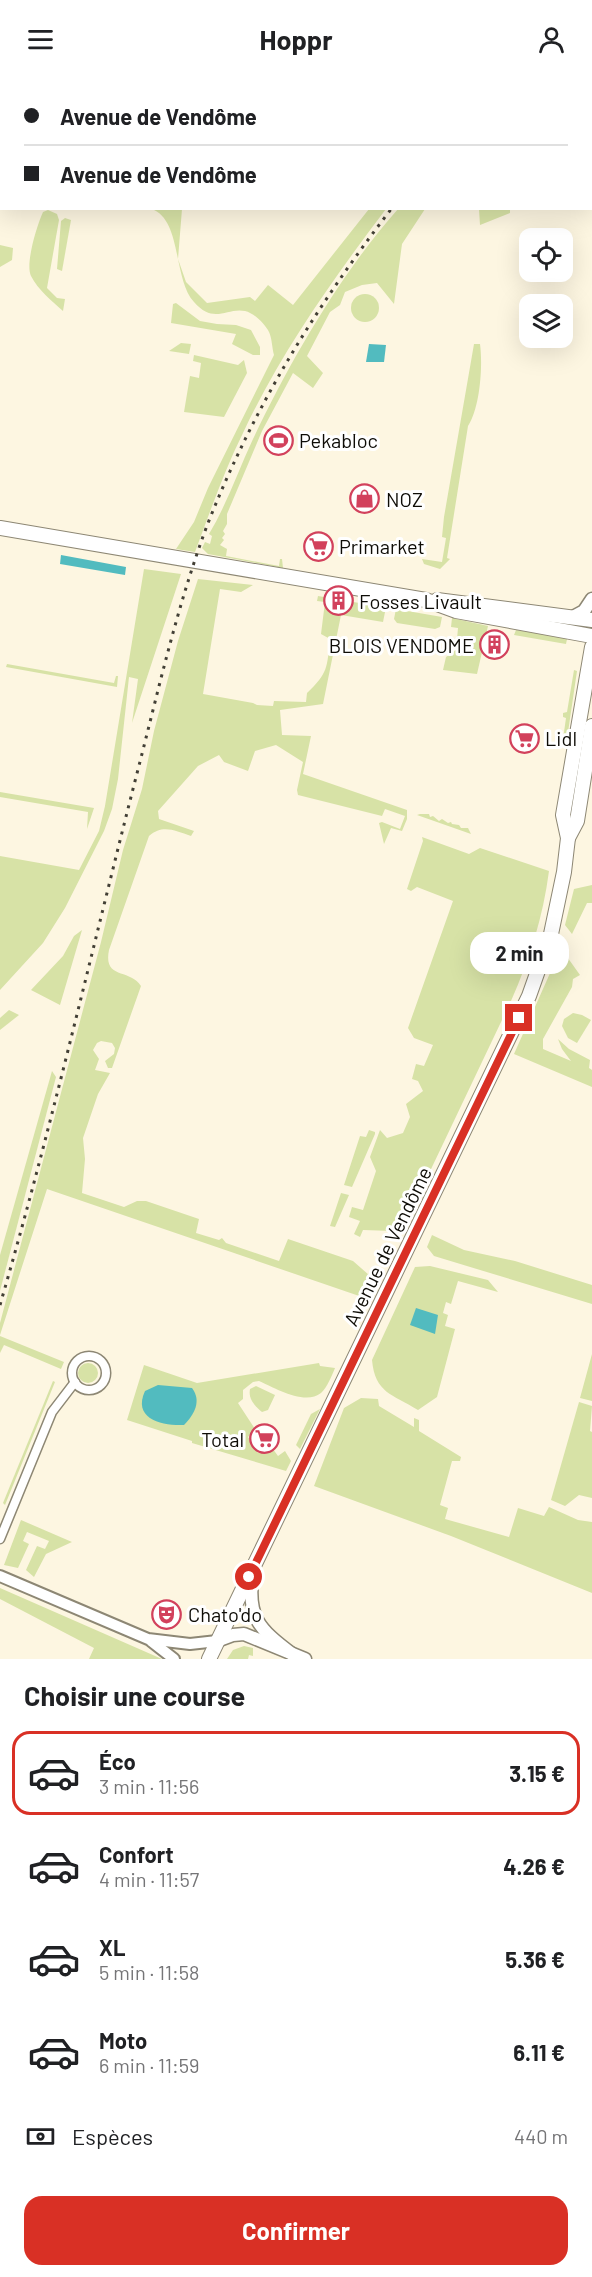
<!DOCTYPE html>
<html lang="fr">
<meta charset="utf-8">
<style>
:root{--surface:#fff;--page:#f2f2f2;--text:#202124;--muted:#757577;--line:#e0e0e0;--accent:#d93025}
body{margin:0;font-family:Barlow,sans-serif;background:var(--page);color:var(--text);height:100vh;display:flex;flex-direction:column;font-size:22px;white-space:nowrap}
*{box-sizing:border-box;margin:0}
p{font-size:20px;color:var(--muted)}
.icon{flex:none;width:33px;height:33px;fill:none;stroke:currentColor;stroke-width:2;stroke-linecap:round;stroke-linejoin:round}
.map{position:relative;height:1581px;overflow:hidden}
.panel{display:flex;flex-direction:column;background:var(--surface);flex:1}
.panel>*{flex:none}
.banner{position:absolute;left:0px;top:0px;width:592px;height:132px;box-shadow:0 6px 24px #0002;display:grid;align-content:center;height:132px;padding:0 24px;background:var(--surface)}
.fabs{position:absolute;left:519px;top:150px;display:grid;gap:12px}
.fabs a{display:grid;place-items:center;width:54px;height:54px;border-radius:12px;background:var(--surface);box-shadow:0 6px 24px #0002;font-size:30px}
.end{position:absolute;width:27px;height:27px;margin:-14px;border:8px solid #d93025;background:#fff;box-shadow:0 0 0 3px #fff}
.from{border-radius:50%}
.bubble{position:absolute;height:42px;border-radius:18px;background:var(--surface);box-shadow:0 6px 24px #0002;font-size:20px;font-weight:700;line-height:42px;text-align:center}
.banner b{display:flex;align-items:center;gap:21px;height:57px;font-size:22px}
.banner b+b{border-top:2px solid var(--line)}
.banner i{width:15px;height:15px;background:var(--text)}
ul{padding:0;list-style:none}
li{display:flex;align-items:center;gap:18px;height:84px;margin:0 12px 9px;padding:0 12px;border:3px solid transparent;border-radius:18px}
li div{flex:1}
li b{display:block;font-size:22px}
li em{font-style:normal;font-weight:700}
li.on{border-color:var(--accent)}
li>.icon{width:54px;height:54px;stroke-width:1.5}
h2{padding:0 24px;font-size:27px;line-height:72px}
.pay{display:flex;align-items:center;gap:15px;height:66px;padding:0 24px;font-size:22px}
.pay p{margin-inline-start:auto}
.primary-button{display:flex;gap:12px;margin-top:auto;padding:12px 24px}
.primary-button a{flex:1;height:69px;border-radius:18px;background:var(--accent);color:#fff;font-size:24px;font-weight:700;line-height:69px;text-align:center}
header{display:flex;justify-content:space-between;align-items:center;height:78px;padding:0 24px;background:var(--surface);font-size:27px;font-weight:700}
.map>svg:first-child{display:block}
</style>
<header><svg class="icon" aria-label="menu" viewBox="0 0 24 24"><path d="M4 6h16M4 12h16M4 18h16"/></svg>Hoppr<svg class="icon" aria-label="person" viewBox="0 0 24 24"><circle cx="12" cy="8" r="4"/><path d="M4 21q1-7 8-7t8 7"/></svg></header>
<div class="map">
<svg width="592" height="1581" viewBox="0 0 592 1581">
<rect width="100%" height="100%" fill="#fdf6e1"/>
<!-- green -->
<g fill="#d7e2a6">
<path d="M 151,131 L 182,131 L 178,181 L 186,204 L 207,225 L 250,219 L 255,223 L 268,207 L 293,227 L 369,131 L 386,131 C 333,201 281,274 243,355 C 224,393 210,434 195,474 L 176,471 L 194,444 L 208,410 L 274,277 C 272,270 272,260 269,254 C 265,246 254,235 245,233 C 227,229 214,247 194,224 C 173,202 182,140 151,131 Z"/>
<path d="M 398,131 L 425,131 L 402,166 L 394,226 L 377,205 L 362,207 L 345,214 L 340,227 L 330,234 L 307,278 L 323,295 L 313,310 L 293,295 L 262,353 L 227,436 L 227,446 L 223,453 L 225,456 L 222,460 L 224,462 L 220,467 L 227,471 L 226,478 L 279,488 L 280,481 L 282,481 L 283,490 L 208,476 L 202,470 L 205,464 L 210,466 L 212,458 L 209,456 C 227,426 238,393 253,361 C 290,283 341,195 398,131 Z"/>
<polygon points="479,131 510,131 510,135 480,147"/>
<path d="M 48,132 L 57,136 L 59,142 L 47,210 L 57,220 L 65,221 L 63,233 C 52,223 38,212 31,198 C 25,186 37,147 43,134 Z"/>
<polygon points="65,140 71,142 62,193 57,191 61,143"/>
<polygon points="0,167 13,170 12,182 0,189"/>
<circle cx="365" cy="230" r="14"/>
<polygon points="176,225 200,243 217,246 236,247 251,252 260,269 260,277 253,277 232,266 236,256 171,245 173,226"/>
<polygon points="181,265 191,266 189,276 169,273"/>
<path d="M 474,266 L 480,266 C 483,288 480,330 468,348 L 447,480 L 450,481 L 440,491 L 424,486 L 422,481 L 442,484 L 446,460 L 442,459 L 444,439 Z"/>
<polygon points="194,277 238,287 244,282 247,295 224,339 184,334 190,298 199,300 201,285 193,283"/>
<polygon points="144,491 181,496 132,645 138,601 129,599 118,701 112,731 104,753 65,830 43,865 0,912 0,778 79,792 99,753 105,728"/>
<path d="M 198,501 L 253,507 L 241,514 L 220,511 L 203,616 L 253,625 L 257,627 L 273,628 L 274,623 L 306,624 L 307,615 C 328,595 327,590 330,561 L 321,556 L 325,524 L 317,523 L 318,518 L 336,521 L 335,524 L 339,525 L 340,522 L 386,529 L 383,544 L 341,537 L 323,626 L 280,632 L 282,657 L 311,658 L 303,696 L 407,732 L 407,741 L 402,753 L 391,750 L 384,766 L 379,745 L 382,744 L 400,751 L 405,738 L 385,731 L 382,738 L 298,717 L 297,712 L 303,684 L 276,667 L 255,673 L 248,693 L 224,684 L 219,677 L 198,688 L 158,733 L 159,741 L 194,753 L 191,758 C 175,753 163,746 149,758 L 109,872 C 103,902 130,890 141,908 L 112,990 L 108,990 L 105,983 L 114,976 L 115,970 L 112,965 L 101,963 L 97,965 L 93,972 L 99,981 L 95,992 L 110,995 L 98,1016 L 83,1060 L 85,1081 L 82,1115 L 124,1129 L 137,1123 L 146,1123 L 199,1141 L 196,1155 L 219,1162 L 222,1160 L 226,1165 L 279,1183 L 288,1161 L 353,1183 L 377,1204 L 368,1221 L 47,1111 L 0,1257 L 0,1245 L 101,864 L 123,772 L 142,711 L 154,653 L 178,563 Z"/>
<polygon points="396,531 442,539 440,549 435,551 397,545 394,541"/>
<polygon points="452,540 488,548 477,596 443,592 446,579 456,572 458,550 451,549"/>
<polygon points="516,552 562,559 567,561 566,566 514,557"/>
<polygon points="7,586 114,605 116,598 118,598 117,609 6,589"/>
<polygon points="574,592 577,593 567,661 563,661 566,640 563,639 563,635 567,634"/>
<polygon points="0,714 94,730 87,751 88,734 0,719"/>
<polygon points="420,736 429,736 430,739 433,738 439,743 442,741 448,745 451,744 452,746 459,747 461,750 468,750 471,756 417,737"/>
<path d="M 422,759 L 469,776 L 480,770 L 549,793 C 543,839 530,880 511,923 L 403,1150 L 394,1159 L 393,1153 L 363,1152 L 360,1159 L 354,1156 L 360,1143 L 349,1139 L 352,1129 L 363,1132 L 376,1093 L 370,1079 L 380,1052 L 387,1060 L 403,1055 L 410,1039 L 406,1026 L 423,1013 L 418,1003 L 412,1001 L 416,986 L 424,988 L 433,967 L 414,960 L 408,950 L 453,823 L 417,809 L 411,813 L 407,811 L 423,763 Z"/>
<polygon points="592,807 592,825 587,825 572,856 565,847 574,811"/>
<polygon points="82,852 60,927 31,912 63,878 74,858"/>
<polygon points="565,876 580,897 573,901 572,909 543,961 543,971 571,983 562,971 558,961 569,971 590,982 589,990 592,992 592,1009 514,976 555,884 558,884 561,878"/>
<polygon points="9,932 19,937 0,952 0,940"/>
<polygon points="573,935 582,937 591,942 577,965 568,960 562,948 564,941"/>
<polygon points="52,993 56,999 0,1213 0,1177"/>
<polygon points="369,1052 375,1054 375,1056 352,1109 344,1107 360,1058 366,1059"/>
<polygon points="341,1115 349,1117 335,1149 330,1148"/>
<polygon points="432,1157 464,1172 515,1183 592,1207 592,1226 434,1178 427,1169"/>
<path d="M 430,1188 L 488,1202 L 498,1214 L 458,1203 L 451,1226 L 446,1224 L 443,1235 L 448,1237 L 445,1248 L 455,1251 L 437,1319 L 418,1332 C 392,1316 375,1315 372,1282 L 415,1189 Z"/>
<polygon points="0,1258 64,1284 61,1291 4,1267 0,1275"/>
<polygon points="592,1276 592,1323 580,1320"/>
<circle cx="88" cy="1295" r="10"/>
<path d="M 319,1285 L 320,1288 L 335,1290 C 332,1297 327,1310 321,1315 C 305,1328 275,1310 259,1303 L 253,1304 L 243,1312 L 243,1321 L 238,1325 L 255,1351 L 248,1359 L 258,1375 L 270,1367 L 278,1378 L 285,1373 L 291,1383 L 286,1393 L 192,1365 L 192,1363 L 127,1342 L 144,1287 L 197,1305 Z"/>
<polygon points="53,1303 55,1304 5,1427 3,1425"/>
<path d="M 256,1308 L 275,1317 L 268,1332 L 262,1334 C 255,1328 248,1321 250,1311 Z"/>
<polygon points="361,1320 378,1321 379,1328 414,1349 414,1340 419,1342 419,1353 461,1379 460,1383 452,1383 440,1427 448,1430 445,1441 509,1459 518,1430 544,1438 549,1429 578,1442 592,1444 592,1515 451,1458 314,1408 344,1330"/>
<polygon points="579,1324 592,1328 590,1353 592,1354 592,1420 579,1417 565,1428 551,1422"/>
<polygon points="320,1331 300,1371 296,1367 311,1336"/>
<polygon points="21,1442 72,1464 46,1476 34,1499 26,1492 37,1468 45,1471 49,1463 27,1454 23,1463 29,1466 18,1490 4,1487"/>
<polygon points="0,1510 162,1581 89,1581 94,1570 0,1521"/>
<polygon points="244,1568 253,1570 253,1578 249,1577 248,1581 227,1581 233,1572"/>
</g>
<!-- water -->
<g fill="#52bbbf">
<polygon points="369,266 386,267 384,284 366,284"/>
<polygon points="61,477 126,489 125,497 60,486"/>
<polygon points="416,1230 438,1237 435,1256 410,1247"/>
<path d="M 158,1307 L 192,1310 C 202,1323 194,1337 184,1347 C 162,1348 132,1341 145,1313 Z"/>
</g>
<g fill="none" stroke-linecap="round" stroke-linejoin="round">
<defs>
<g id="minor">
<polyline points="190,0 191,2"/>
<polyline points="320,2 323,0"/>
<circle cx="89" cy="1295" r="17"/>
<polyline points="0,1461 52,1334 75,1304"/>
</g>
<g id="tertiary">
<polyline points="0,1498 148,1561 190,1566 217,1563"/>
<polyline points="151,1563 174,1581"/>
</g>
<g id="secondary">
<polyline points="571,540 584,533 592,521"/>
<path d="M 253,1495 C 246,1539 259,1551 292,1576"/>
<polyline points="217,1563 233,1557 244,1556 305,1581"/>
</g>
<g id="primary">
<polyline points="0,450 426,522 456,533 592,558"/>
<polyline points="437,522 592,542"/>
<polyline points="568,760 577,743 592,648"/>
<polyline points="209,1581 529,918 551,856 564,794 568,760 563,737 592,569"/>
</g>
</defs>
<!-- minor casing -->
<use href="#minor" stroke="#8d8774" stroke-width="11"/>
<!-- tertiary casing -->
<use href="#tertiary" stroke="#8d8774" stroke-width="14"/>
<!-- secondary casing -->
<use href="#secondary" stroke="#8d8774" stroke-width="15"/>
<!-- primary casing -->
<use href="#primary" stroke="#8d8774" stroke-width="16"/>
<!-- minor -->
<use href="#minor" stroke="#fff" stroke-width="8"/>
<!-- tertiary -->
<use href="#tertiary" stroke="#fff" stroke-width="10"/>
<!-- secondary -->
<use href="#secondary" stroke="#fff" stroke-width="12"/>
<!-- primary -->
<use href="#primary" stroke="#fff" stroke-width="14"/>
<!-- rail -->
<g stroke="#423f35" stroke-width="3" stroke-dasharray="3 6" stroke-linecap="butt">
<polyline points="455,2 458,0"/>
<polyline points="517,2 518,0"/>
<polyline points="0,96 2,96"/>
<path d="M 0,1227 C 50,1055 90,880 134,707 C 157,619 176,530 208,445 C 255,327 315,230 392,130"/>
</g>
</g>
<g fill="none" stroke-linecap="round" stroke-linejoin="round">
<!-- route -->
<polyline stroke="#d93025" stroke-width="8" points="249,1499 519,940"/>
</g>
<!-- icons -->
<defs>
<symbol id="stadium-ring" viewBox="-11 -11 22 22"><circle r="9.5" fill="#fff" stroke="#d2415c" stroke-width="1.5"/><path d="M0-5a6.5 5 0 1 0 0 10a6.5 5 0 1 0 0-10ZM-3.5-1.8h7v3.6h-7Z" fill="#d2415c"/></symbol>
<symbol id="shop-ring" viewBox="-11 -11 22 22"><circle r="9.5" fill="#fff" stroke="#d2415c" stroke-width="1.5"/><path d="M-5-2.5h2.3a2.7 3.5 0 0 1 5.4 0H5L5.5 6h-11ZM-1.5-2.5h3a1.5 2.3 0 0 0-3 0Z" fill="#d2415c"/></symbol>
<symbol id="supermarket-ring" viewBox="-11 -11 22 22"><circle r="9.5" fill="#fff" stroke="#d2415c" stroke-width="1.5"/><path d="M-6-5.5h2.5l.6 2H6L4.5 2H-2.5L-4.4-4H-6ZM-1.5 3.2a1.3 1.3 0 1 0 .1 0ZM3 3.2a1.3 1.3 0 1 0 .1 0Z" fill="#d2415c"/></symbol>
<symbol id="building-ring" viewBox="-11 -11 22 22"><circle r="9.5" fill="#fff" stroke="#d2415c" stroke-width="1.5"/><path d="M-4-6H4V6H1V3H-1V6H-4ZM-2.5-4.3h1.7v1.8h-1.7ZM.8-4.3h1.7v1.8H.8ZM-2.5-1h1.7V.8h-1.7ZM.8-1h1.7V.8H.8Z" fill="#d2415c"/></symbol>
<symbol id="theatre-ring" viewBox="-11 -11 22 22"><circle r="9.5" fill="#fff" stroke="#d2415c" stroke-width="1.5"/><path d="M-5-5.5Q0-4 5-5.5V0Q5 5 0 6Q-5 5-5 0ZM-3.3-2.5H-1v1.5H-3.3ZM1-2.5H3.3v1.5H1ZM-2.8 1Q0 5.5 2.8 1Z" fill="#d2415c"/></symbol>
</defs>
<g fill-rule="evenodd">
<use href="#stadium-ring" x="262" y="346" width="33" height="33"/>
<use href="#shop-ring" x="348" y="404" width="33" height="33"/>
<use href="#supermarket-ring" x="302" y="452" width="33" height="33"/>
<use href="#building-ring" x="322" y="506" width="33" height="33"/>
<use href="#building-ring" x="478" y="550" width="33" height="33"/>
<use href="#supermarket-ring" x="508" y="644" width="33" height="33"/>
<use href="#supermarket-ring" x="248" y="1344" width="33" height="33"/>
<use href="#theatre-ring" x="150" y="1520" width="33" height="33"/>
</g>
<g text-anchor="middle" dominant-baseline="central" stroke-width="6" stroke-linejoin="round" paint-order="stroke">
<!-- poi labels -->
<g font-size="20" fill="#0e0c06" stroke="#fff" text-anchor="start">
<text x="299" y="362">Pekabloc</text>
<text x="386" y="421">NOZ</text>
<text x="339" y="468">Primarket</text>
<text x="359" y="523">Fosses Livault</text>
<text x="474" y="567" text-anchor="end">BLOIS VENDOME</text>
<text x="545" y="660">Lidl</text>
<text x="244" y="1361" text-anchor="end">Total</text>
<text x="188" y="1536">Chato'do</text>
</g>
<!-- street labels -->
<g font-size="20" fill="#0e0c06" stroke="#fff">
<text transform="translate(387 1168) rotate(-64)">Avenue de Vendôme</text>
</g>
</g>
</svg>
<div class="fabs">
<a><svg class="icon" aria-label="locate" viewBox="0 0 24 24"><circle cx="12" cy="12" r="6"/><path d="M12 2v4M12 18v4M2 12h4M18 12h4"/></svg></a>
<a><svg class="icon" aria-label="layers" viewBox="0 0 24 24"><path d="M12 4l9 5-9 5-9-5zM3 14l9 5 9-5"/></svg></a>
</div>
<i class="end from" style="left:249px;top:1499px"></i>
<i class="end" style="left:519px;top:940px"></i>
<div class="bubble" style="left:470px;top:854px;width:99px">2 min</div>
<div class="banner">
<b><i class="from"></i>Avenue de Vendôme</b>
<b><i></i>Avenue de Vendôme</b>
</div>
</div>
<section class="panel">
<h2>Choisir une course</h2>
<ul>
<li class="on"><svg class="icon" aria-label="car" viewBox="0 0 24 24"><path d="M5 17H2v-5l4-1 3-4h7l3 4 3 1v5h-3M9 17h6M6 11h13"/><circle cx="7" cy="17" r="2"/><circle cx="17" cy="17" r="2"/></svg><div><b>Éco</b><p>3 min · 11:56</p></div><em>3.15 €</em></li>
<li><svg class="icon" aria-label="car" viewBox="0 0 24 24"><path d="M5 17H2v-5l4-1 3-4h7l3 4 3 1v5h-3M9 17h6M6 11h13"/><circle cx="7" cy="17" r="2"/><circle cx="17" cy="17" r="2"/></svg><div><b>Confort</b><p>4 min · 11:57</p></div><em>4.26 €</em></li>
<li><svg class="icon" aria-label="car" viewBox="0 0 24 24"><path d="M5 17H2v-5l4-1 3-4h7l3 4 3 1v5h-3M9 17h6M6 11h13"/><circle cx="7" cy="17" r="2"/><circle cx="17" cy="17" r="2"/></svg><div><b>XL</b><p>5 min · 11:58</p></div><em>5.36 €</em></li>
<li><svg class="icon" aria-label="car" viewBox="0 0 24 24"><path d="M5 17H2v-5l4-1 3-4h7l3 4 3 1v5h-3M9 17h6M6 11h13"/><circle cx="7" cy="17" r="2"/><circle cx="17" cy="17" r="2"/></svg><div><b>Moto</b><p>6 min · 11:59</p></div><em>6.11 €</em></li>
</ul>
<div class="pay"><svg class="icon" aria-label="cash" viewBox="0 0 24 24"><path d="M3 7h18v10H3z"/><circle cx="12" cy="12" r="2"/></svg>Espèces<p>440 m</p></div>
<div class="primary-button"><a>Confirmer</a></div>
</section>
